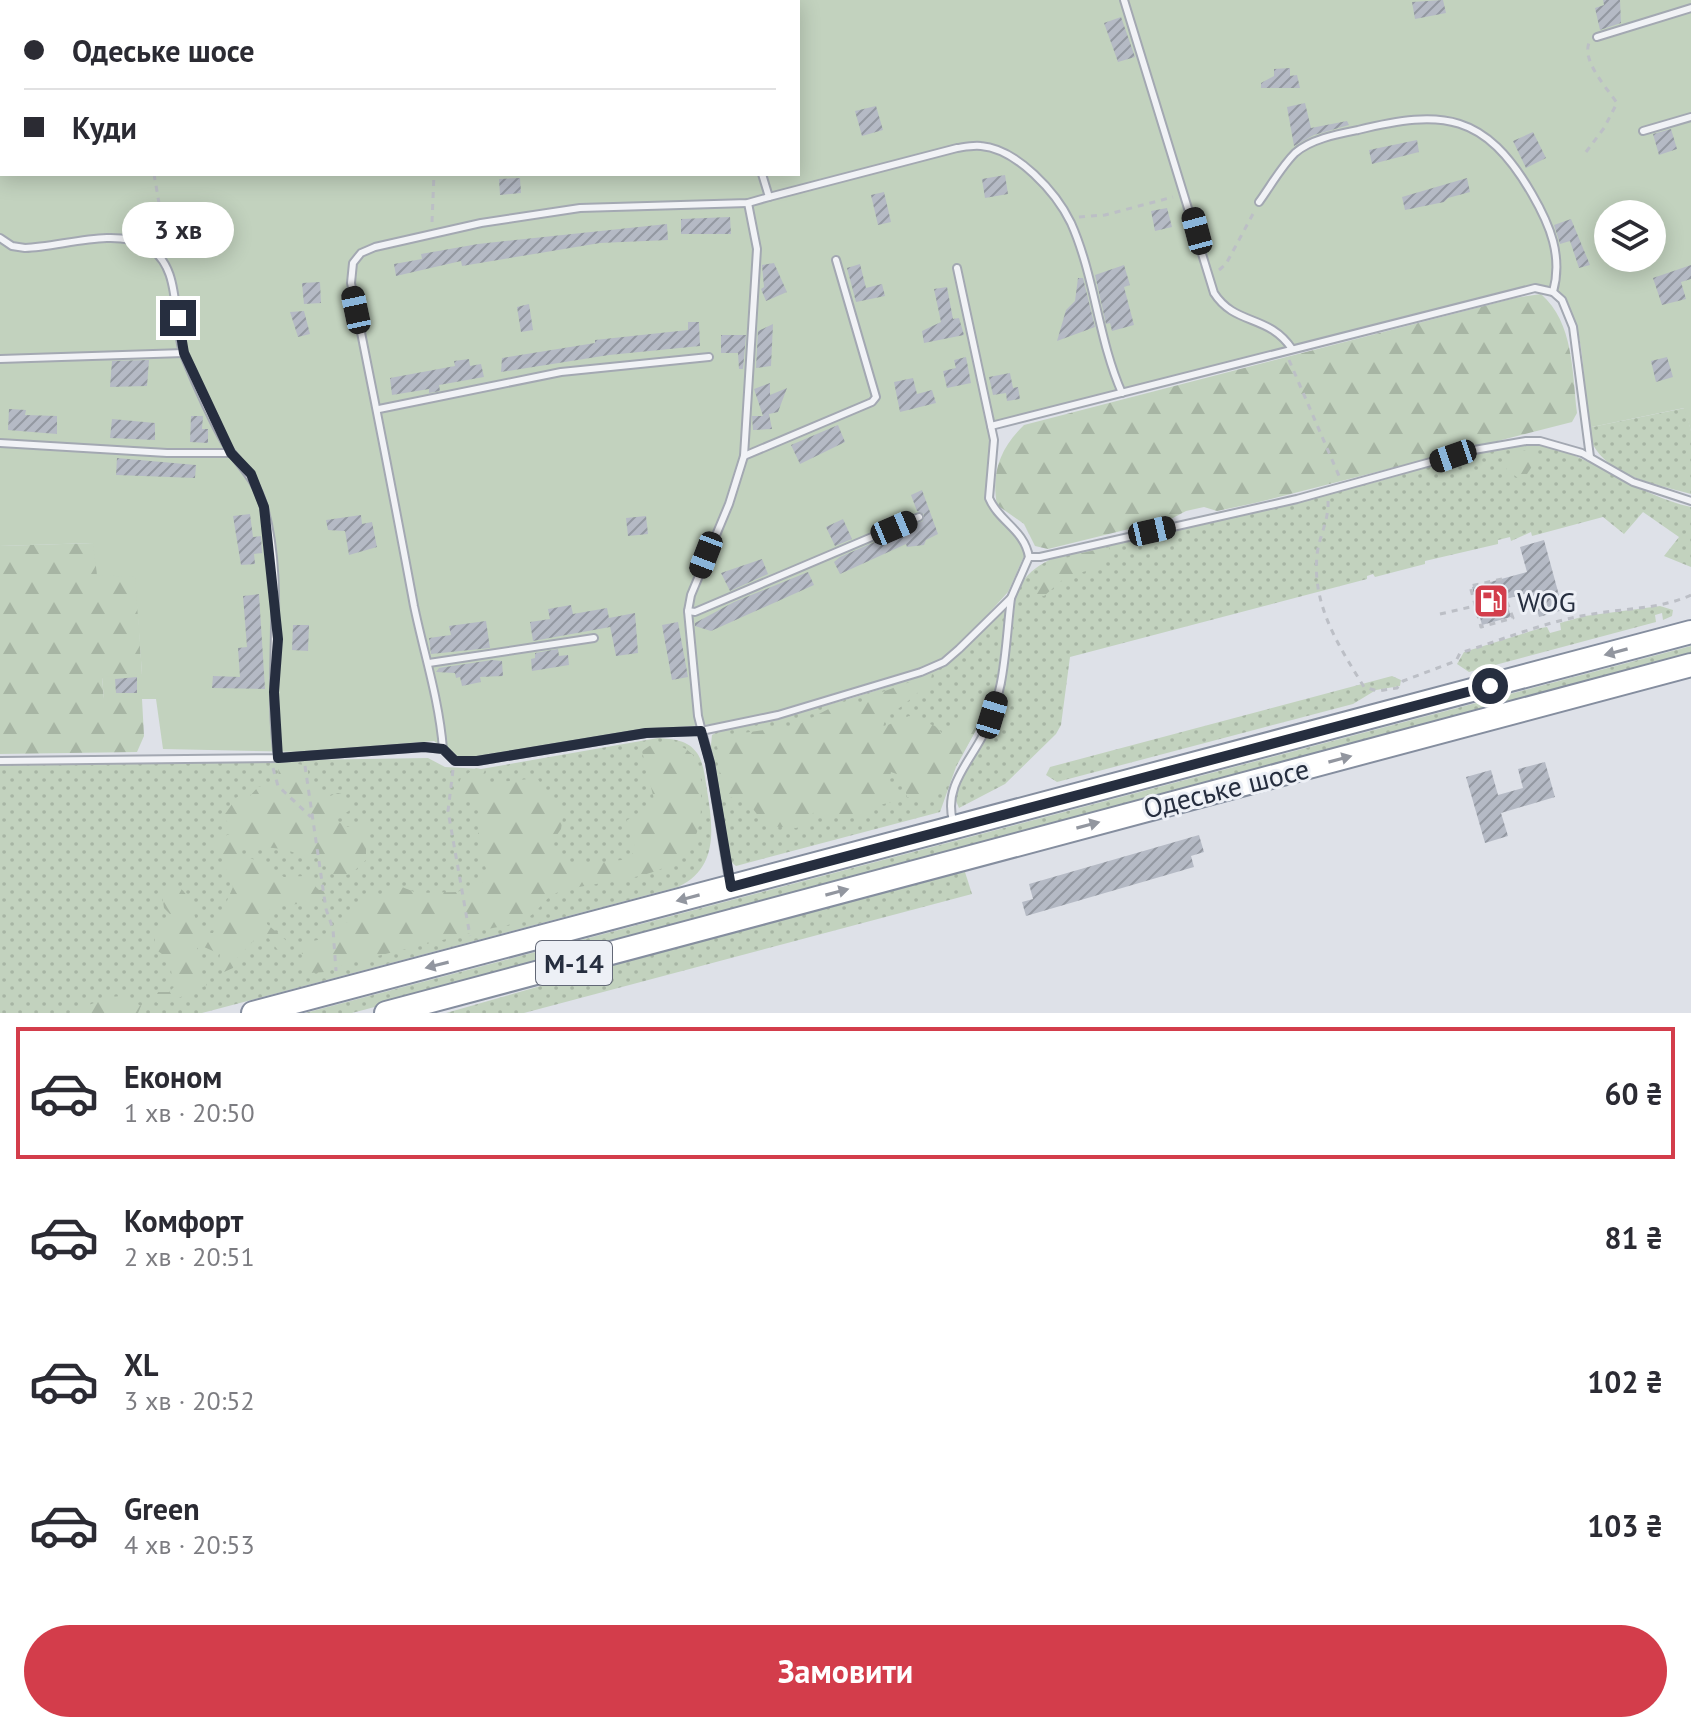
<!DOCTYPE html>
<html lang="uk">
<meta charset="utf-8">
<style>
:root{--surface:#fff;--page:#f7f7f7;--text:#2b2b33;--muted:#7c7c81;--line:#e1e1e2;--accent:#d33d4b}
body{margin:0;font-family:"PT Sans",sans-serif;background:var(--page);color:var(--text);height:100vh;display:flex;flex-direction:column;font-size:30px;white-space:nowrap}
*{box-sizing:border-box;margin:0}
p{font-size:26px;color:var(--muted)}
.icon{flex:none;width:44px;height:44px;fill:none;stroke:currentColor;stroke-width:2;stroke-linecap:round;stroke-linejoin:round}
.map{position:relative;height:1013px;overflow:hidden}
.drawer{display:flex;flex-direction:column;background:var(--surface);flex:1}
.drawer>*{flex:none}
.top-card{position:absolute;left:0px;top:0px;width:800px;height:176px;box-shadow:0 4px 20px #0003;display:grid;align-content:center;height:176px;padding:0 24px;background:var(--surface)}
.controls{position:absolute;left:1594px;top:200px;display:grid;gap:16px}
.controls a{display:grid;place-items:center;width:72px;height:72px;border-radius:50%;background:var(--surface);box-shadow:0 4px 20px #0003;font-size:40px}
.end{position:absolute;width:36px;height:36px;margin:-18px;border:10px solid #262e3f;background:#fff;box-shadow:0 0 0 4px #fff}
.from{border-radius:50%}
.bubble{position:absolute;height:56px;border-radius:28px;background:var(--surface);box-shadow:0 4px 20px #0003;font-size:26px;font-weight:800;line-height:56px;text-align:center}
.car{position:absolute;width:24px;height:48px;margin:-24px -12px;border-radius:10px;box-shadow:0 0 6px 2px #0007;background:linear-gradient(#222 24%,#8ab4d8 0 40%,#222 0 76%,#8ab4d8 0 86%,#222 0)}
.top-card b{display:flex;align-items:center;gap:28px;height:76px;font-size:30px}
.top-card b+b{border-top:2px solid var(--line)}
.top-card i{width:20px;height:20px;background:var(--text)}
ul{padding:14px 0 0;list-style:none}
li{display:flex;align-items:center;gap:24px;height:132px;margin:0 16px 12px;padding:0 8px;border:4px solid transparent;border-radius:0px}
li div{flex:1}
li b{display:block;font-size:30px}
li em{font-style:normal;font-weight:800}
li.on{border-color:var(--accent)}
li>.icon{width:72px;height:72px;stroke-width:1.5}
.primary-button{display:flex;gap:16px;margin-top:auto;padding:16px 24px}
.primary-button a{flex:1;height:92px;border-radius:48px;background:var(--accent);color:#fff;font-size:32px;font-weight:800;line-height:92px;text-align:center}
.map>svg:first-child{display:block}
</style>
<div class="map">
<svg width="1691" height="1013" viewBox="0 0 1691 1013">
<defs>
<pattern id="grass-dots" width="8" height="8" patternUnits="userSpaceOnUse" patternTransform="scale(2)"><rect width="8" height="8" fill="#c2d2be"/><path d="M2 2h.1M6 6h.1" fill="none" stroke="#a7b5a4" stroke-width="1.8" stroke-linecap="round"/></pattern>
<pattern id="forest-firs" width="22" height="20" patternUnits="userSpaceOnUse" patternTransform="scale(2)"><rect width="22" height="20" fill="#c2d2be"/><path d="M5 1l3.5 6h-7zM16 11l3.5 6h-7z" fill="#a7b5a4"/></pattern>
<pattern id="building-hatch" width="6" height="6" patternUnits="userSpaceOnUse" patternTransform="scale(2)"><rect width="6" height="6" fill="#b5bac5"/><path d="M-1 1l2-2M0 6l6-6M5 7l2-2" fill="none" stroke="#9398a1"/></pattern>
</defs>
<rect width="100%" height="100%" fill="#dee1e8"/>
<!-- grass -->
<g fill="url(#grass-dots)">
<path d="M 1685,408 L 1691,431 L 1691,494 C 1653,483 1596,475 1587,428 Z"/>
<path d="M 1539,444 C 1594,456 1636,495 1691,507 L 1691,567 L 1664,556 L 1679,537 L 1643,512 L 1624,534 L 1603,517 L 1532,536 L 1531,532 L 1511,541 L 1510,537 L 1498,540 L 1498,544 L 1425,561 L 1425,564 L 1375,577 L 1373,574 L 1367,576 L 1367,579 L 1070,657 L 1061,725 L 1056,734 L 1005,784 L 959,808 L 954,796 C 962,772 980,753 990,730 C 1009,687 1011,640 1016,594 C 1024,575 1036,566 1055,557 C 1160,533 1266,509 1372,483 C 1427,469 1481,446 1539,444 Z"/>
<path d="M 1007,601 L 996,693 L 956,767 L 940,812 L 736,866 L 730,861 L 710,754 L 712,735 L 720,730 C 768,722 922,684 956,656 C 975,640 991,619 1007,601 Z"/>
<polygon points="1660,606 1673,610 1672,616 1663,620 1662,613 1655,615 1656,622 1469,672 1457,664 1464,652 1541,628 1547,627 1550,633 1561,630 1560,623 1585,616"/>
<polygon points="1691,646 1691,657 352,1013 305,1013"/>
<polygon points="1392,676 1401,680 1400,686 1376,690 1353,704 1057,782 1046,775 1050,767"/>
<path d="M 658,738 C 673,739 688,740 697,753 C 704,763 705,778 707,790 C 713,827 719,868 678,887 L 202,1013 L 0,1013 L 0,765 L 428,758 L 445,767 L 481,769 Z"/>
<polygon points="965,872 972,894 524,1013 446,1013 876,890"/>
</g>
<!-- forest -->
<g fill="url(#forest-firs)">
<path d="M 1541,294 C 1574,323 1572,372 1577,413 L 1572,422 L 1255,503 L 1217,511 L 1204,507 L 1186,511 L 1171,519 L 1141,522 L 1129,529 L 1048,549 L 1035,546 L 1024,524 L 997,505 C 991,473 1000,448 1024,425 L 1515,298 Z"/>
<polygon points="1522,450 1533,452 1535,462 1525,477 1518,478 1507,470 1502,459"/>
<polygon points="94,543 136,577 142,675 102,678 104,699 142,699 144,736 137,752 0,754 0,546"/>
<polygon points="1110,547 1102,567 1067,576 1044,596 1035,595 1045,566 1077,554"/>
<path d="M 932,674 L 930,683 C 915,694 903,707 886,717 L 883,727 L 909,716 L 935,726 L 947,738 L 977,698 L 986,697 L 988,700 L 984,716 L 943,788 C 933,797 920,803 907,797 L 902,776 L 891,772 L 889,781 L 900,795 L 898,801 L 874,806 L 868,814 L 826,816 L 819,809 L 808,817 L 806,825 L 796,828 L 766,826 L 750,805 L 720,793 C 715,777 726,763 717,747 L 722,736 L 798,725 L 838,704 L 865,706 L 871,696 Z"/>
<path d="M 654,743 C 673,742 692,746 699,766 C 702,778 701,790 701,802 C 703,887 617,874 559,892 C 544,897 540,911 527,918 C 514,926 494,927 479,931 C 436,942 392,952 349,963 L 325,972 L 309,973 C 303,966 297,949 308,943 C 312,940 317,941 321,939 C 327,936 342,926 349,921 C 353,915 354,906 358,902 C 367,894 382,899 397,885 L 417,893 L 457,892 L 486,881 L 488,875 L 478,843 L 478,803 L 466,799 L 456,802 L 454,795 L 461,778 L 476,768 L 485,770 L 481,779 L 484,784 L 537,778 L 563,816 L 561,829 L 552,842 L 562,859 L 581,865 L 629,859 C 642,843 627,836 627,820 L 656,807 L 642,751 Z"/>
<path d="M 283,761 L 308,766 L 308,780 L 318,789 L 322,799 L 338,793 L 345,795 L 349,811 L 339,816 L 337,821 L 347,827 L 366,823 L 366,860 L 351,874 L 337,876 L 328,871 L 323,857 L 307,859 C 292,848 261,845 241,848 L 238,855 L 256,860 L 284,877 L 305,876 L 319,890 L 329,889 L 330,895 C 311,908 288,900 265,912 L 267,924 L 289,943 L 290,949 L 277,949 L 266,935 L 259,935 L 236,959 L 233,968 L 224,972 L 218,966 L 220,954 L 204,947 L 197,948 L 201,963 L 193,978 L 205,978 L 207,985 L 170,1002 L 157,1003 L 154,992 L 169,992 L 174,987 L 169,959 L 155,949 L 155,937 L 174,918 L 164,908 L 162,895 L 174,885 C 194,892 191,919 203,933 L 213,933 L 233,887 L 217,845 L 219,838 L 230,834 L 230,825 L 223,817 L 237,797 L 249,797 L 258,787 L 279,781 L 278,765 Z"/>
<polygon points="124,996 141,1006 138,1013 69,1013 109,997"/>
</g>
<!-- garden -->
<path fill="#c2d2be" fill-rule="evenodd" d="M 0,0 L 1691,0 L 1691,431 L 1684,408 L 1587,428 C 1582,387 1591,280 1530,285 L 987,424 C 989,432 992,441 992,449 C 993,469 981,483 989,504 C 996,525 1019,532 1025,554 L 1008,592 L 959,646 L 927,668 L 775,713 L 726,723 L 644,730 L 471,759 L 457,757 L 434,741 L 307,752 L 163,749 L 156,699 L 104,699 L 102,677 L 142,674 L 135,577 L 97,575 L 93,543 L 0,546 ZM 2,2 L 798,2 L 798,174 L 2,174 ZM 1608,214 L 1652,214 L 1652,258 L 1608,258 Z"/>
<!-- building -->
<g fill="url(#building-hatch)">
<polygon points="1443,0 1446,13 1415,19 1412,2"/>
<polygon points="1603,0 1620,0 1621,23 1600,30 1595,8 1604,5"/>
<polygon points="1121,17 1135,57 1118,62 1104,23"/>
<polygon points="1290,68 1290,76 1297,75 1300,88 1261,88 1261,83 1274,76 1274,69"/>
<polygon points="1305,103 1311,128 1347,121 1349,125 1314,135 1294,146 1287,107"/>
<polygon points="876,106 883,130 862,136 855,111"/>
<polygon points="1671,129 1677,149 1659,155 1653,134"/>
<polygon points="1533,132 1546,158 1526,168 1513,141"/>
<polygon points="1417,140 1419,152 1372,164 1369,150"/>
<polygon points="1005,175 1008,194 985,198 982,179"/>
<polygon points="520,178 521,193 500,195 499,179"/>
<polygon points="1467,178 1470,192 1448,198 1444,202 1405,210 1402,197"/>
<polygon points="884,192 891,222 878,225 871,195"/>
<polygon points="1167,208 1172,227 1155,231 1151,211"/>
<polygon points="730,217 731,234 681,234 681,219"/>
<polygon points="1571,219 1590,265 1579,268 1570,241 1560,244 1554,225"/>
<polygon points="667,224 668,240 600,243 462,266 461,261 396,276 394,264 422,259 421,254 478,244"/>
<polygon points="774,263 787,292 766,301 761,289 764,287 762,265"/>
<polygon points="860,264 866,288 882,284 885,296 856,302 847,268"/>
<polygon points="1124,265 1130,285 1124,287 1134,325 1112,331 1110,323 1106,324 1095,275"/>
<polygon points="1691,265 1691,279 1681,282 1686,299 1662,305 1653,278"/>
<polygon points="1078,278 1083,278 1095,327 1057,341 1066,310 1075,301"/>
<polygon points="320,282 321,303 304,304 302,283"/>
<polygon points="947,287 953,319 959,318 964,335 924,343 922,331 941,322 934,289"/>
<polygon points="529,304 533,330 521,332 517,307"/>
<polygon points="304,311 310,334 298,337 290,312"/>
<polygon points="688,322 699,322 700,346 609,355 501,372 502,358 595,343 595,340 688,330"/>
<polygon points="773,324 771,366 756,368 758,331"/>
<polygon points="721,335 746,335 743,369 739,369 738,353 721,353"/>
<polygon points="966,357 971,383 947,388 943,371 956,368 954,360"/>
<polygon points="1667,357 1673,377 1656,382 1651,361"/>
<polygon points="469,359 470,366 481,364 484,377 439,385 440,391 429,393 429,389 392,395 390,378 455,366 454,361"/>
<polygon points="149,360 147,386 110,387 112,361"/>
<polygon points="1010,373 1013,388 1018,387 1020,399 1007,401 1006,393 993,395 989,377"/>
<polygon points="913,378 917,394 932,390 936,403 900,412 894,382"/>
<polygon points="770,383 770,395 787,388 778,412 769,414 772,429 753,430 752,416 763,416 754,389"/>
<polygon points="9,409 26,410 25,415 57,416 57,434 8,430"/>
<polygon points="191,416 203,416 202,429 208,429 208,443 190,442"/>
<polygon points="112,419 155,423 155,440 110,438"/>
<polygon points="838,425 845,442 800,464 791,445"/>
<polygon points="117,458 196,465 195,478 116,475"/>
<polygon points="922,490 938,534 926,540 924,545 907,547 906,544 840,574 834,562 840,557 923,521 924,514 917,511 911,495"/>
<polygon points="250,514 253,537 261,536 262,553 254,554 255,564 241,565 233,516"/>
<polygon points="361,515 362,524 372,522 377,547 349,555 345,531 328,530 326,520"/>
<polygon points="646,516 648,534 628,536 626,518"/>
<polygon points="843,519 852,539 835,546 826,527"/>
<polygon points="1544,540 1563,610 1539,617 1532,592 1506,599 1511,617 1482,625 1472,587 1527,572 1520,547"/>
<polygon points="762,559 768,574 730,591 721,573"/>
<polygon points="808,572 814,585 711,631 695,626 695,623 734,602"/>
<polygon points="259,594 265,689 212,688 213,676 240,677 238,648 247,647 243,596"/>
<polygon points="571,605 573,614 607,608 609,618 635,613 638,653 616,656 609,621 610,627 533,641 530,622 550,619 548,609"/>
<polygon points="486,621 490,648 431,654 429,638 451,635 449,626"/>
<polygon points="678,622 688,677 672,680 662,625"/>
<polygon points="293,625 309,625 308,651 292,650"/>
<polygon points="558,649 559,656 568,655 569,665 532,671 531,659 535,658 535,653"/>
<polygon points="492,660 502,661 503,676 480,677 481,682 462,686 460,677 456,678 455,673 436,672 439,668"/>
<polygon points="137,677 137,693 116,693 115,679"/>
<polygon points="1545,762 1555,797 1501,813 1508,836 1485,843 1466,777 1491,770 1498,795 1523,788 1518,769"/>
<polygon points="1199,835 1204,852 1191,856 1194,867 1026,916 1022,902 1033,899 1029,884"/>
</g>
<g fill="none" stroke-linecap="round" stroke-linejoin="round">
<defs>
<g id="service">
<path d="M 1124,0 L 1214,293 C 1235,326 1269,314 1292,349"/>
<polyline points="1597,37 1691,8"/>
<polyline points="1643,131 1691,117"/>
<path d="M 769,197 L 957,148 C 964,147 973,145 981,146 C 1017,149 1056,192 1071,223 C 1095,277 1098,339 1122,393"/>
<path d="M 1259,202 C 1270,187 1281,167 1295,153 C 1311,139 1338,134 1358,130 C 1443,109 1485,113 1532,194 C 1550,225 1563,256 1553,292 L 1562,300 L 1573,327 L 1590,457"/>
<path d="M 0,238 L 12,246 L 25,248 C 61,247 113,228 145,245 C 184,265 171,320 184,355 C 193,377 218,435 232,453 C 245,471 256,481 263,504 C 287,586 266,675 278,758"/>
<path d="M 957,268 L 994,440 L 989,498 C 999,522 1024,529 1029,557"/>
<polyline points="0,359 184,353"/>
<polyline points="379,409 561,372 709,357"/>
<polyline points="991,426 1535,288 1553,292"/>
<polyline points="0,443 167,453 231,453"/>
<polyline points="744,456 872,402 876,397 836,260"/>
<polyline points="688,611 695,612 919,517"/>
<polyline points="429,663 594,638"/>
<path d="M 443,749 C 439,699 424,654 414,606 C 394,498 373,391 351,283 L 353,263 L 361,253 L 375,247 L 481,223 L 580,208 L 748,203 L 769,197 L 762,174"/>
<polyline points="0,761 278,758 424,747 443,749 455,761 477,761 646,733 701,731 778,715 921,672 944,662 959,649 1011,598 1029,557 1040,557 1297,499 1474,450 1526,441 1540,441 1582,453 1633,482 1691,501"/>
<path d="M 953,821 C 944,788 967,765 982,737 C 1006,694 1005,645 1011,598"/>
<polyline points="729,880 710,763 698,716 688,611 691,595 729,504 744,456 757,249 748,203"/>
</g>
<g id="trunk">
<polyline points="253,1013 1691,632"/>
<polyline points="386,1013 1691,665"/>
</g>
</defs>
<!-- service casing -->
<use href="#service" stroke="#a3a8b2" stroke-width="10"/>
<!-- trunk casing -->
<use href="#trunk" stroke="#858e9f" stroke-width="26"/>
<!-- path -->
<g stroke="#bcbfc6" stroke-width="3" stroke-dasharray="6 6" stroke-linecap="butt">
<polyline points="775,2 776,0"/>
<path d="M 1586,152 L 1604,128 L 1617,103 C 1606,87 1582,61 1589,43"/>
<polyline points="154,174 165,238 162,245"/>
<polyline points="1079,217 1105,215 1173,197"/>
<polyline points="432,222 434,174"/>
<polyline points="1219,270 1226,264 1254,212"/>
<polyline points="1289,360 1339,476"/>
<path d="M 1328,501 C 1329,521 1319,536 1317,555 C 1312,606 1339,646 1364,687 L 1378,691 L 1397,688 L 1403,681 L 1456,661 L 1460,653 C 1502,640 1544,622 1587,615 C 1622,608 1658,610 1691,595"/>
<polyline points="1502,579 1470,586 1481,627 1513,618 1507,602"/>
<polyline points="1440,614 1475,606"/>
<polyline points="305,766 326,909 333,929 336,971"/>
<polyline points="273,768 278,786 311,817"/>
<polyline points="453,770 448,811 470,936"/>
</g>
<!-- service -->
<use href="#service" stroke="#f1f2f6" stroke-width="6"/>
<!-- trunk -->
<use href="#trunk" stroke="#fff" stroke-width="22"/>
</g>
<!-- one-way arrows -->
<defs><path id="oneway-solid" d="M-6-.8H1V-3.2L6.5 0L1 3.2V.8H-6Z" transform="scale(2)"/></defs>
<g fill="#92969f">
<use href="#oneway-solid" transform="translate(1616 652) rotate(165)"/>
<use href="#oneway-solid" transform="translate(1340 759) rotate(-15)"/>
<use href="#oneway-solid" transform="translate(1088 825) rotate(-15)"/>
<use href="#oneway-solid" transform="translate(837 892) rotate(-15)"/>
<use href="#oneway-solid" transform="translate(688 898) rotate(165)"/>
<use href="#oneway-solid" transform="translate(437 965) rotate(166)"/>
</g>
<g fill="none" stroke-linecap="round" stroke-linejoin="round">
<!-- route -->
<polyline stroke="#262e3f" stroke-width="10" points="178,318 184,353 231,453 251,474 264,507 278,639 274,692 278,758 424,747 443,749 455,761 477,761 646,733 701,731 710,763 731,887 1490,686"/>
</g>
<!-- icons -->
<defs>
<symbol id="fuel-square" viewBox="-11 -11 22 22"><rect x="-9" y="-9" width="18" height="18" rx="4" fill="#d33d4b" stroke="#edf0f6"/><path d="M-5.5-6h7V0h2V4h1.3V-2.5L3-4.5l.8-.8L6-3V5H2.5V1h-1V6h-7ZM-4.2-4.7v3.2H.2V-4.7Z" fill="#fff"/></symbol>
</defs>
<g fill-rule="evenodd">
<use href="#fuel-square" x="1471" y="581" width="40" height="40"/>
</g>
<g text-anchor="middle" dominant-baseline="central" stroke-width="6" stroke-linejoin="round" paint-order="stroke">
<!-- shield labels -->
<rect fill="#edf0f6" stroke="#626876" stroke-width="2" x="536" y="941" width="76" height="44" rx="6"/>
<g font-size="26" font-weight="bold" fill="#262e3f">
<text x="574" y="963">М-14</text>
</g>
<!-- poi labels -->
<g font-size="28" fill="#262e3f" stroke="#edf0f6" text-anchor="start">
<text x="1517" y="601">WOG</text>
</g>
<!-- street labels -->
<g font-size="28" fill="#262e3f" stroke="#edf0f6">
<text transform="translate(1226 788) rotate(-14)">Одеське шосе</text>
</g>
</g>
</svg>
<div class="controls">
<a><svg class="icon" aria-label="layers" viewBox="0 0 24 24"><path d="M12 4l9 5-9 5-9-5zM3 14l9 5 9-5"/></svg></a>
</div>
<i class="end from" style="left:1490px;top:686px"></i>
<i class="end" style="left:178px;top:318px"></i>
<div class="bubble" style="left:122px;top:202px;width:112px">3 хв</div>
<i class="car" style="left:1197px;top:231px;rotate:345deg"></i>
<i class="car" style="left:356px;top:310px;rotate:348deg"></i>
<i class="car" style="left:1453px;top:456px;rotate:251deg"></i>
<i class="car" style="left:894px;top:528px;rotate:67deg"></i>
<i class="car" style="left:1152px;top:531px;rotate:77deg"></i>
<i class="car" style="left:706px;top:555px;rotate:201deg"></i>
<i class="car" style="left:992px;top:715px;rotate:17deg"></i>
<div class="top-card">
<b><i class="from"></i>Одеське шосе</b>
<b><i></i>Куди</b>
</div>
</div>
<section class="drawer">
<ul>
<li class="on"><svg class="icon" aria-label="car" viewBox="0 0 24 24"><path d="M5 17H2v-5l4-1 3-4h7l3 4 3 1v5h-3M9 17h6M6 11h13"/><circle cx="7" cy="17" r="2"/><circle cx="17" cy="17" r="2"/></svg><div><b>Економ</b><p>1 хв · 20:50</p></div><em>60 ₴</em></li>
<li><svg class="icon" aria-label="car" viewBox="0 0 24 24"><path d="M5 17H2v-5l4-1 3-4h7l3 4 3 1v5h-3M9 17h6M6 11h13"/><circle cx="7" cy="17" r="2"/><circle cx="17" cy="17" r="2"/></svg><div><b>Комфорт</b><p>2 хв · 20:51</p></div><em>81 ₴</em></li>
<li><svg class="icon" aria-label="car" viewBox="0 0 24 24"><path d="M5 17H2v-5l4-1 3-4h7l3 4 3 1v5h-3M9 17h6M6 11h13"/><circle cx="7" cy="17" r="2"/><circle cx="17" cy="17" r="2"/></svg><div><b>XL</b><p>3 хв · 20:52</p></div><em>102 ₴</em></li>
<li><svg class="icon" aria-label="car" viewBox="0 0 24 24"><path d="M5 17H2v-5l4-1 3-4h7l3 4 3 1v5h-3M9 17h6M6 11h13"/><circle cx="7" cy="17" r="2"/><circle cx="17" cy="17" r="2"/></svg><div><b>Green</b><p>4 хв · 20:53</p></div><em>103 ₴</em></li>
</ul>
<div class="primary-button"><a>Замовити</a></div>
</section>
